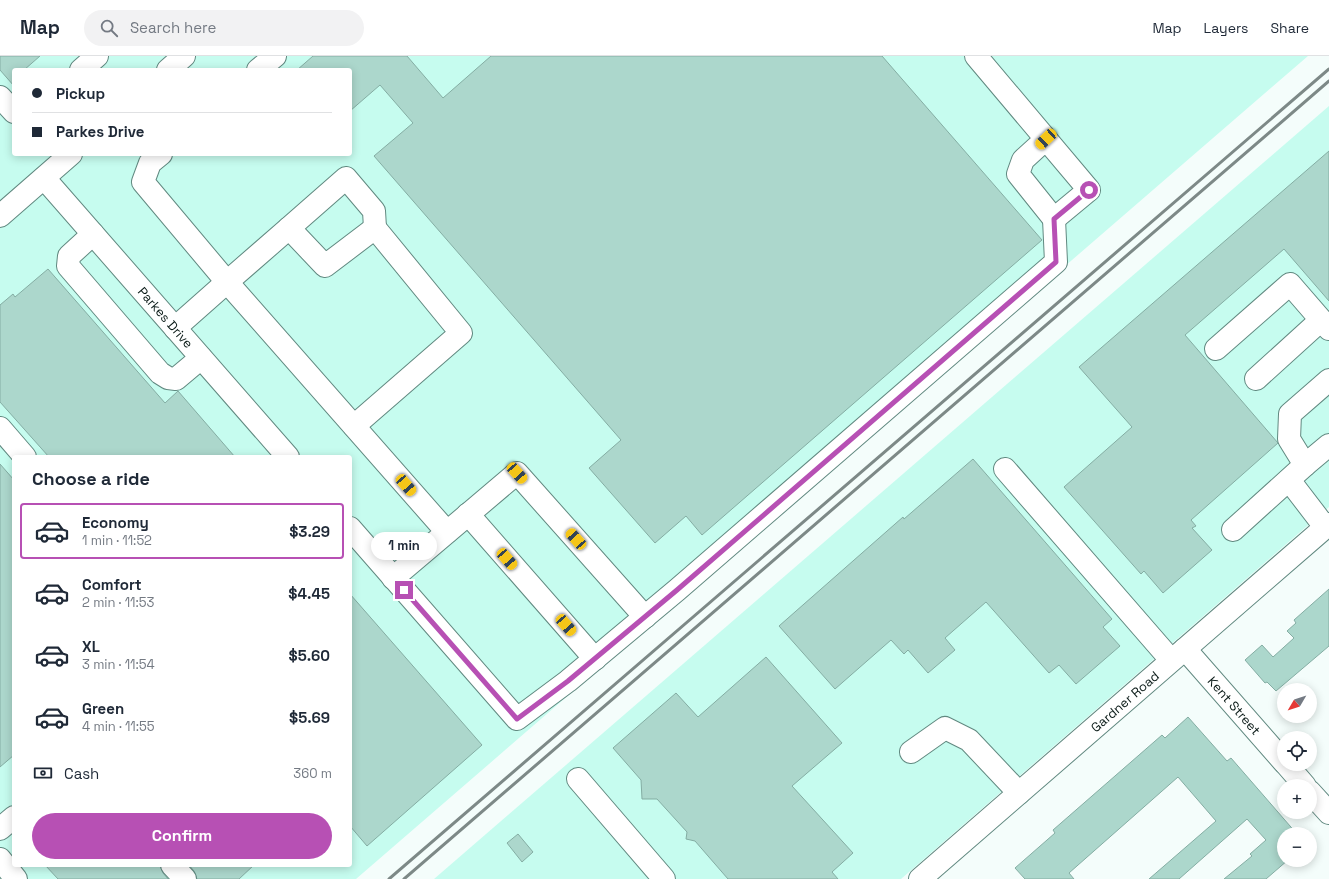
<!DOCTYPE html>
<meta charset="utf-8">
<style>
:root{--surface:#fff;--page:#f2f2f3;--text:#1f2937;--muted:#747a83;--line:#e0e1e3;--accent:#b750b4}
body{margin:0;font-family:"Space Grotesk",sans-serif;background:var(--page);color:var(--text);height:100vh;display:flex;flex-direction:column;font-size:15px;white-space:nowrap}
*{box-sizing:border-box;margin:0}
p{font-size:13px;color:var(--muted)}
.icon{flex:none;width:22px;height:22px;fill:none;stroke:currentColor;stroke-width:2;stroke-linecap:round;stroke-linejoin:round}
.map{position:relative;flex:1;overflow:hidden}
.drawer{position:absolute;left:12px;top:399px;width:340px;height:412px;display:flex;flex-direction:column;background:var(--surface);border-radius:4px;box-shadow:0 2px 10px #0003}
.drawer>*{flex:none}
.guide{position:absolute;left:12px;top:12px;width:340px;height:88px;border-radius:4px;box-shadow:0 2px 10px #0003;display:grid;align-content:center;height:88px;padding:0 20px;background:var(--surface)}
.needle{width:26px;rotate:231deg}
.buttons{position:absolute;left:1277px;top:627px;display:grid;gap:8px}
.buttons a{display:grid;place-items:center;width:40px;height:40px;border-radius:50%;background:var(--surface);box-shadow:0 2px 10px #0003;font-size:20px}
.end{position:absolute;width:18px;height:18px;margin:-9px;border:5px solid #b750b4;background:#fff;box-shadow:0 0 0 2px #fff}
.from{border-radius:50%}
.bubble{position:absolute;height:28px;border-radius:14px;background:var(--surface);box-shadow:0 2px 10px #0003;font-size:13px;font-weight:700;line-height:28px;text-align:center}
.car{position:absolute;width:12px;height:24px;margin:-12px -6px;border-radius:5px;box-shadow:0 0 3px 1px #0007;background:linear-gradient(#f5c518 24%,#345 0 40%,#f5c518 0 76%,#345 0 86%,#f5c518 0)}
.guide b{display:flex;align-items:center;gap:14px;height:38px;font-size:15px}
.guide b+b{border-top:1px solid var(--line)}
.guide i{width:10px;height:10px;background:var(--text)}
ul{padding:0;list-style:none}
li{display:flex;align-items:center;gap:12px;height:56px;margin:0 8px 6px;padding:0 12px;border:2px solid transparent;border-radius:4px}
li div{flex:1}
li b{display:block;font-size:15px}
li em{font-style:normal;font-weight:700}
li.current{border-color:var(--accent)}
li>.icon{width:36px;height:36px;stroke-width:1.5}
h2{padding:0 20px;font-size:18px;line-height:48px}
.pay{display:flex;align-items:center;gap:10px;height:44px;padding:0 20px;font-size:15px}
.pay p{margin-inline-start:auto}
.cta{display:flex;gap:8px;margin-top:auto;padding:8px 20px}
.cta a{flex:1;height:46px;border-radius:24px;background:var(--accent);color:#fff;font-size:16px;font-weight:700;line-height:46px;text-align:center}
header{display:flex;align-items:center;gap:24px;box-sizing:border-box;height:56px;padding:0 20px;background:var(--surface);border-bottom:1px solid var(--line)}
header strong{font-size:19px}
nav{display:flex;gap:22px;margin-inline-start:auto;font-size:14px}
.search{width:280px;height:36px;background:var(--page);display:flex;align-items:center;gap:10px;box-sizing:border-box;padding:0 14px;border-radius:22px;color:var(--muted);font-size:15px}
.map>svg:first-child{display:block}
</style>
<header>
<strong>Map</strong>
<div class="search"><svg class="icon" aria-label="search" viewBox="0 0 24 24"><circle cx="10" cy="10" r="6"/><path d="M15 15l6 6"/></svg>Search here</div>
<nav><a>Map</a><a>Layers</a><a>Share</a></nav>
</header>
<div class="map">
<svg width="1329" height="823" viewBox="0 0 1329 823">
<rect width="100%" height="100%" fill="#f4fdfb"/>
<!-- built -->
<g fill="#c6fcef" fill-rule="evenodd">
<path d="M 0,0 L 1308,0 L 356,823 L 0,823 ZM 14,14 L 350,14 L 350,98 L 14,98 ZM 14,401 L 350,401 L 350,809 L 14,809 Z"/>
<polygon points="1329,50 1329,451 901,823 434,823"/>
</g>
<!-- building -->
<g fill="#acd7cc" stroke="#84ada3">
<polygon points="0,0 40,0 24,14 14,14 14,30 0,14"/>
<polygon points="313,0 407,0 443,42 491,0 882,0 1042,184 702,479 686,460 655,487 589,412 621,384 374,100 413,67 380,29 350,55 350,14 297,14"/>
<polygon points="1329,95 1329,245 1284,193 1185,279 1278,387 1191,464 1196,470 1192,472 1212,494 1163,537 1144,515 1141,518 1064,431 1132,371 1079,311"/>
<polygon points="48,213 165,347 178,335 235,401 49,401 0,346 0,249 13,238 15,241"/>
<polygon points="973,403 1112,563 1103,571 1120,590 1076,628 1059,609 1049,617 986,546 945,582 955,594 928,617 908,594 904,598 891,584 835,633 779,570 903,461 904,463"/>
<polygon points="0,408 14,424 14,699 0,711"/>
<polygon points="1329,533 1329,590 1276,635 1267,626 1265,627 1245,604 1262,589 1273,601 1294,582 1287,575 1296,567 1294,564"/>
<polygon points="350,538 482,689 367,790 350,770"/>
<polygon points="766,601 842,687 792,730 853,797 832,816 838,823 728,823 695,785 686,783 687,776 657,743 642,743 641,724 613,692 676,637 698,661"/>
<polygon points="1188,661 1227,705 1231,702 1297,778 1284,778 1284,804 1288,804 1266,823 1224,823 1252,800 1250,798 1266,784 1247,763 1179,823 1149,823 1216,765 1178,721 1069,817 1074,823 1025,823 1015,812 1055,777 1053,774 1162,679 1165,682"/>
<polygon points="518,778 533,796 522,806 507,787"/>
<polygon points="45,809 160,809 163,817 168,823 58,823"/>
<polygon points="189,809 254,809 239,823 197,823 194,815"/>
</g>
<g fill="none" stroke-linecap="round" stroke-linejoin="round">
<defs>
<g id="minor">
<polyline points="976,0 1089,134 1054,163 1018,118 1023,104 1046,83"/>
<polyline points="81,14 97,0"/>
<polyline points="258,14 275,0"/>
<polyline points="0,41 14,56"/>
<polyline points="161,98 150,107 143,126 227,226 289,172 325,210 375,172 461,277 354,370"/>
<path id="s1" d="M 44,122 L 288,401"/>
<polyline points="289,172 346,122 374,155 375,172"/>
<polyline points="93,178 69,200 68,210 160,317 168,322 176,323 201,302"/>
<polyline points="175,272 227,226 447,476"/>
<polyline points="1216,293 1290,228 1329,273"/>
<polyline points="1256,323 1321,264"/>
<polyline points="1329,324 1290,358 1289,383 1305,409 1329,389"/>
<polyline points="0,372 25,401"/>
<polyline points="1005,413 1171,604"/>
<polyline points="1289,424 1325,471"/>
<polyline points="468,458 595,603"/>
<polyline points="350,472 517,663 568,625 677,534 1056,206 1054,163"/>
<polyline points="1233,474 1305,409"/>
<polyline points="393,522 517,417 645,561"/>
<path id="s2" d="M 1185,593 L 1284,706"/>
<polyline points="911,696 945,672 969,684 1019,737"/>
<polyline points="1286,708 1305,730"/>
<polyline points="578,723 664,823"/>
<polyline points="1310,736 1329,757"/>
<polyline points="0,773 14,761"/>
<polyline points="0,803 16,823"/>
<polyline points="172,809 185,823"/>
<path id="s3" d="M 920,823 L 1329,468"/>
</g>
<g id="major">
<polyline points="168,14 184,0"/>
<polyline points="0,160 71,98"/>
</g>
</defs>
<!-- minor casing -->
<use href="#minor" stroke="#618980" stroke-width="24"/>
<!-- major casing -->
<use href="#major" stroke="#618980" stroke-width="24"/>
<!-- minor -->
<use href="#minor" stroke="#fff" stroke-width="22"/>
<!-- major -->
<use href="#major" stroke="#fff" stroke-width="22"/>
<!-- rail -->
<g stroke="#7d8987" stroke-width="3">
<polyline points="389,823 1329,13"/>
<polyline points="404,823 1329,25"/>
</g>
</g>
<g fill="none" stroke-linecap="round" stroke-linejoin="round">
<!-- route -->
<polyline stroke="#b750b4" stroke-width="5" points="404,534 517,663 568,625 677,534 1056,206 1054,163 1089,134"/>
</g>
<g text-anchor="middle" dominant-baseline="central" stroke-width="3.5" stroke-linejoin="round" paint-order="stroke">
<!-- street labels -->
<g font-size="13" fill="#0a1a17" stroke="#fff">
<text stroke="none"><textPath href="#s1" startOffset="185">Parkes Drive</textPath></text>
<text stroke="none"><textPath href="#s3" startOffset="271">Gardner Road</textPath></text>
<text stroke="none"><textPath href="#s2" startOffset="75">Kent Street</textPath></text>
</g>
</g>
</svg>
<div class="buttons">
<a><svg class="needle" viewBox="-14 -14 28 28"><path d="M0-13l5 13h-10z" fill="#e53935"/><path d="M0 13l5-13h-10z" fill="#747a83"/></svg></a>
<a><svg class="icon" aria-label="locate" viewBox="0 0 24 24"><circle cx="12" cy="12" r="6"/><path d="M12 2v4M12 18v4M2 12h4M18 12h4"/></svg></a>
<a>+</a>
<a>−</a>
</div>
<i class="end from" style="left:1089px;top:134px"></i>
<i class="end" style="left:404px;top:534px"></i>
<div class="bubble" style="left:371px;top:476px;width:66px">1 min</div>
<i class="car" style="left:1046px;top:83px;rotate:227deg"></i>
<i class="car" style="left:517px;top:417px;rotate:138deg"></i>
<i class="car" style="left:406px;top:429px;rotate:139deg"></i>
<i class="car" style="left:576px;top:483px;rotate:318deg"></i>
<i class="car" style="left:507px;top:503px;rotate:139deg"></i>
<i class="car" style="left:566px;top:569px;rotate:139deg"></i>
<div class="guide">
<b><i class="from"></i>Pickup</b>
<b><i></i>Parkes Drive</b>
</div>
<section class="drawer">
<h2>Choose a ride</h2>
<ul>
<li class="current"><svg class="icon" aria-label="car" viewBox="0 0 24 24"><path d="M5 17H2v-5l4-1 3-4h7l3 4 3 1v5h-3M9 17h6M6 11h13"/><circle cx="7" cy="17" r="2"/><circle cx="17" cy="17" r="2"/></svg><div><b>Economy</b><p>1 min · 11:52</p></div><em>$3.29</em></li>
<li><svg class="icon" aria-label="car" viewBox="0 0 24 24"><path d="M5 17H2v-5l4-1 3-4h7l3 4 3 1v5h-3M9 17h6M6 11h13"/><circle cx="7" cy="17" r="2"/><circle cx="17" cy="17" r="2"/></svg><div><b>Comfort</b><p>2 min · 11:53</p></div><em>$4.45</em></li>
<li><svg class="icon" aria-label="car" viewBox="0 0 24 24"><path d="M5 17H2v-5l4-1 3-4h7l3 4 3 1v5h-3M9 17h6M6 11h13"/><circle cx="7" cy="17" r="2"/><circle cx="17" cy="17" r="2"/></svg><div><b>XL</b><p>3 min · 11:54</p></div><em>$5.60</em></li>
<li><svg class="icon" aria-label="car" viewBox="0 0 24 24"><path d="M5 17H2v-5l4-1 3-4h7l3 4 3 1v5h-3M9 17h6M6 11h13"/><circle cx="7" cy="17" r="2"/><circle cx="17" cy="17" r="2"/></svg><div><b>Green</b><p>4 min · 11:55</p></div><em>$5.69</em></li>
</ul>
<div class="pay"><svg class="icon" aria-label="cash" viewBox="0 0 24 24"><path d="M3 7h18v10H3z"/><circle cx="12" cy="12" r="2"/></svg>Cash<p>360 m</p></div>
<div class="cta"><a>Confirm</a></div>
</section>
</div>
